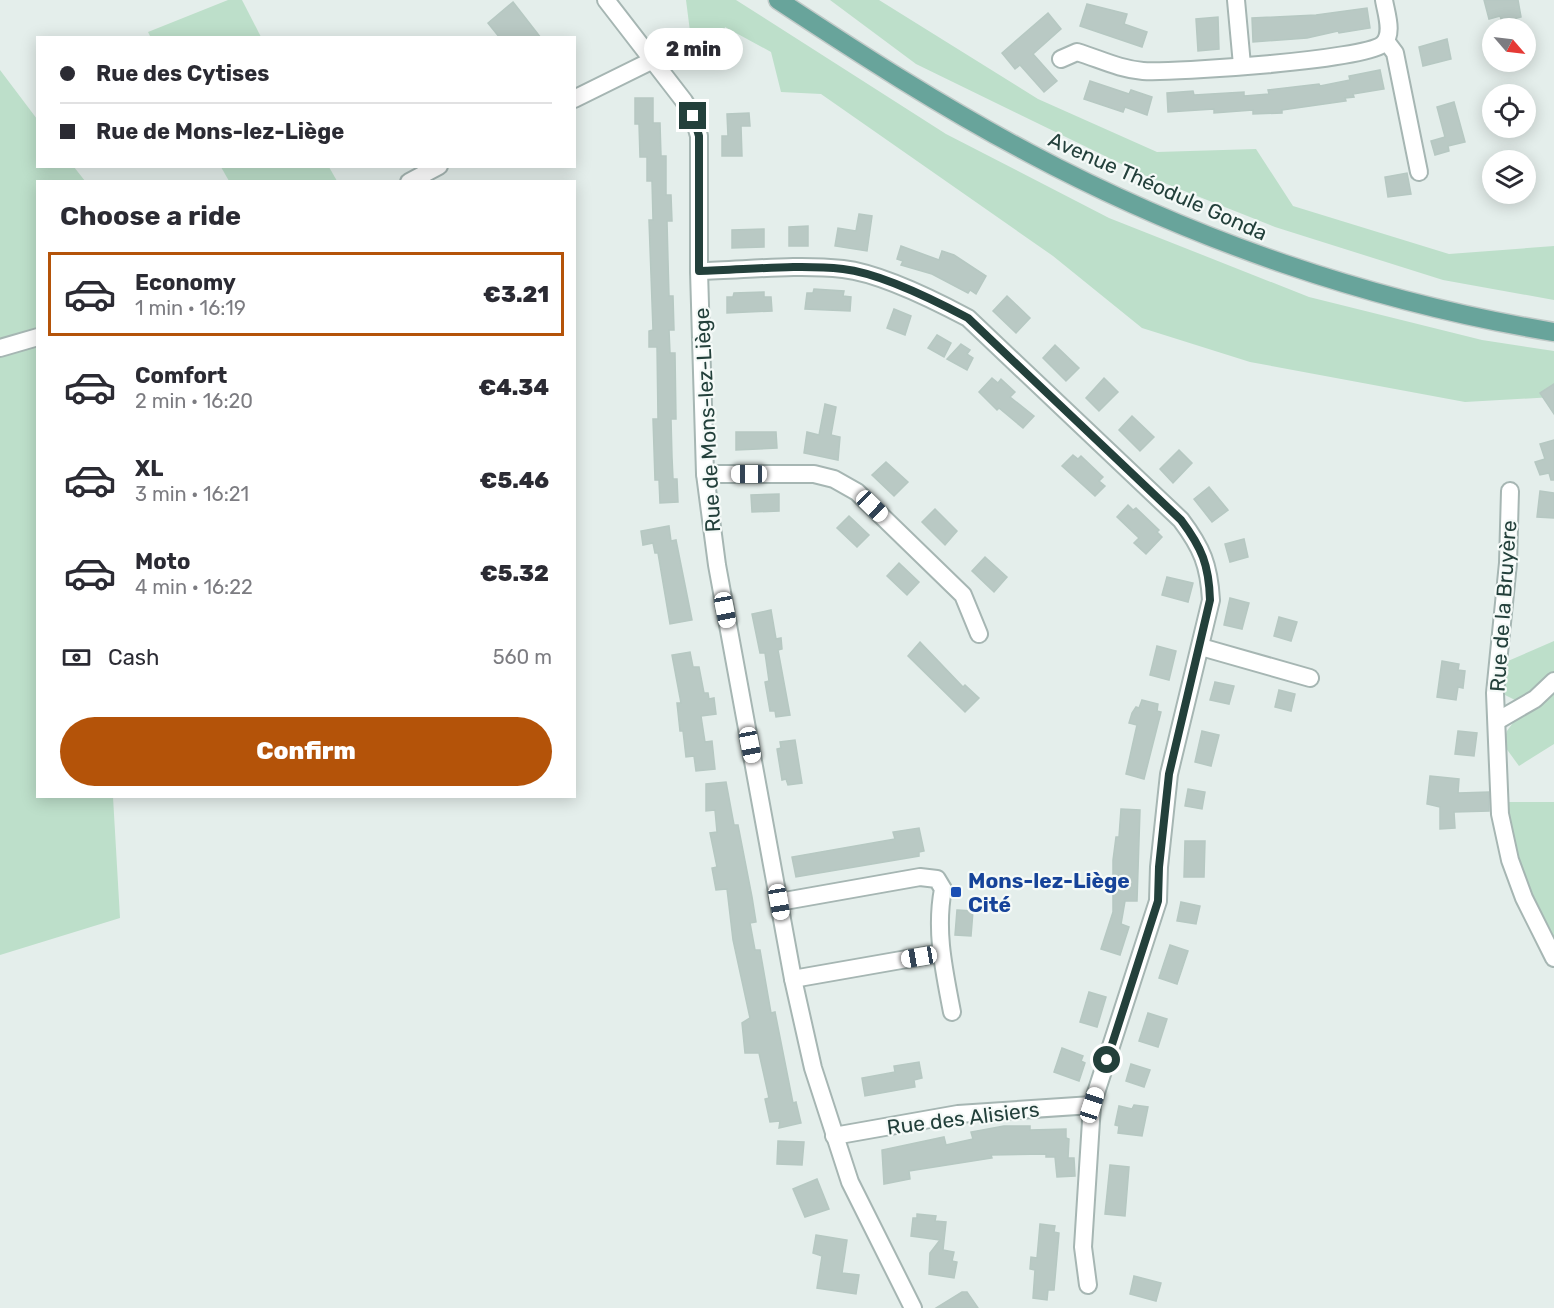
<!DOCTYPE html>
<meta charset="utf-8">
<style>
:root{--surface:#fff;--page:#f2f2f3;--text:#2b2b33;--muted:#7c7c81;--line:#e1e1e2;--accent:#b45309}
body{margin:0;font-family:Rubik,sans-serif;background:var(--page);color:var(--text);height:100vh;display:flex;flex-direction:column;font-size:22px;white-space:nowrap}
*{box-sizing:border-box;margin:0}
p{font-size:20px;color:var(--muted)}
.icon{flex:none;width:33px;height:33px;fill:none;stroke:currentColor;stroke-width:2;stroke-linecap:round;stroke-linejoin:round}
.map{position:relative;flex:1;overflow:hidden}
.drawer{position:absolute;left:36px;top:180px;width:540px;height:618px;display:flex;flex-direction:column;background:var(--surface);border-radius:0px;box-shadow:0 3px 15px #0003}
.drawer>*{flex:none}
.banner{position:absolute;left:36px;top:36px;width:540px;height:132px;border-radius:0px;box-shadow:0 3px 15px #0003;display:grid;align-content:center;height:132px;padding:0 24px;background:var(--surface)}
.needle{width:39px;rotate:118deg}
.tools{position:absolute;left:1482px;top:18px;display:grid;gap:12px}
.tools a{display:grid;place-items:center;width:54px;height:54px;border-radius:50%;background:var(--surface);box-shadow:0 3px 15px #0003;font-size:30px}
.end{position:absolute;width:27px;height:27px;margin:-14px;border:8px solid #23403b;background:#fff;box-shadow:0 0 0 3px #fff}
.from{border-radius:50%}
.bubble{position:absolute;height:42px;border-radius:21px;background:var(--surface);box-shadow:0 3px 15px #0003;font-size:20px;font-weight:800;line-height:42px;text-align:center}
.car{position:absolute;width:18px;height:36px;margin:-18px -9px;border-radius:8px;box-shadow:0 0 4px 2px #0007;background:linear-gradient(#fff 24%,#345 0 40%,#fff 0 76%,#345 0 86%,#fff 0)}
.banner b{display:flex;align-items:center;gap:21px;height:57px;font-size:22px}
.banner b+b{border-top:2px solid var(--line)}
.banner i{width:15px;height:15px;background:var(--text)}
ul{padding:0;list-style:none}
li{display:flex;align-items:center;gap:18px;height:84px;margin:0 12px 9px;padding:0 12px;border:3px solid transparent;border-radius:0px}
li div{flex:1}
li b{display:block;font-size:22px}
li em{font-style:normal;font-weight:800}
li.active{border-color:var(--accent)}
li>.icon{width:54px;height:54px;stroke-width:1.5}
h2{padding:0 24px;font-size:27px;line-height:72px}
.pay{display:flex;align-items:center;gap:15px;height:66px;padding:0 24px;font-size:22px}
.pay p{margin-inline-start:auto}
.primary-button{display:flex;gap:12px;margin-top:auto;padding:12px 24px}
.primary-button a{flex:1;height:69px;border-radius:36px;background:var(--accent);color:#fff;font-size:24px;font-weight:800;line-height:69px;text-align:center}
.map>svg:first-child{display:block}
</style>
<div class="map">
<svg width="1554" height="1308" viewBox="0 0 1554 1308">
<rect width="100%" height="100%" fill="#e4eeeb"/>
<!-- green -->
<g fill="#bddfca">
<polygon points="228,0 242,0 261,37 151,38 148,32"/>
<polygon points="686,0 736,0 946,134 1109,218 1309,297 1482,340 1554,351 1554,397 1465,402 1250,362 1142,328 1053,256 821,94 781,92 771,52 725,27 719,60 693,55"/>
<polygon points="830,0 879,0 1038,99 1157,152 1256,149 1293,206 1449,254 1554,246 1554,300 1443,280 1275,227 1144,175 916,64"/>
<polygon points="0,70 37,119 38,166 74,167 85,181 38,182 37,331 0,340"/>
<polygon points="221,167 329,167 337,181 229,181"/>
<polygon points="37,342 38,796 113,797 120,918 0,955 0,355"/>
<polygon points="1554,641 1554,744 1519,766 1503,744 1507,731 1522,710 1517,701 1501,693 1501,664"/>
<polygon points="1506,802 1554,802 1554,949 1513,853"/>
</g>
<!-- building -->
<g fill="#b9c9c4" stroke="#b6c8c2" stroke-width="1.5">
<polygon points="1484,0 1518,0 1521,17 1502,22 1500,16 1489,19"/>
<polygon points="513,2 541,38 500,38 488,23"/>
<polygon points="1087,4 1127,14 1124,24 1147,32 1142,47 1080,26"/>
<polygon points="1367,8 1370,28 1339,33 1338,31 1307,38 1253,42 1252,18 1316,15"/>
<polygon points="1048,13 1061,29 1033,54 1057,81 1044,92 1020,65 1015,69 1002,53"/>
<polygon points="1218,17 1219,49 1198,51 1196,19"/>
<polygon points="1447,39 1451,59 1423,66 1419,47"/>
<polygon points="1380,70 1384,89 1353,94 1354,97 1345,98 1346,101 1282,110 1282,113 1253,114 1253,110 1214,113 1214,109 1168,112 1167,93 1193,91 1194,95 1244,92 1244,96 1269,94 1268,90 1319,84 1320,86 1350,80 1349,76"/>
<polygon points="1090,81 1129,94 1131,90 1152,97 1147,115 1125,107 1123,112 1084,99"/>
<polygon points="635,98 653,98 653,123 660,123 661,156 666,156 666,195 671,195 672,221 667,221 668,260 669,296 673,296 674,330 669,330 670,353 675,353 676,419 671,419 672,457 673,479 677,479 678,502 660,503 659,480 655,480 653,419 658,419 657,347 649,347 649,331 653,330 649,220 653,220 652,181 647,181 647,157 640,157 639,124 635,124"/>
<polygon points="1454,102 1465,142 1448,146 1449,151 1435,155 1431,141 1445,137 1437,107"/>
<polygon points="749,113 750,126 741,126 742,156 722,156 722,136 728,136 727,114"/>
<polygon points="1407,173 1411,194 1388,197 1385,177"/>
<polygon points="859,214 872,216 867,251 835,246 838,228 856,231"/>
<polygon points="808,226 808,246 789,246 789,227"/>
<polygon points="764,229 764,247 732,248 732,230"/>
<polygon points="901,246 939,260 942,251 954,255 986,276 976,294 970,290 968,293 932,274 901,265 903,261 897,259"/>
<polygon points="814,289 844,291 843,296 851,297 850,311 805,309 807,293 813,293"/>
<polygon points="764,292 764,297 771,297 772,311 727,313 727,297 733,297 734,293"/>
<polygon points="1007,296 1030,318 1016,333 993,311"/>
<polygon points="894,309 911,316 905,335 887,328"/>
<polygon points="937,335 951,343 944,357 928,348"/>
<polygon points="961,344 970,350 967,354 973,358 967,370 947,359"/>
<polygon points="1055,345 1079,368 1066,381 1043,358"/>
<polygon points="992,378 998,383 1001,379 1015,392 1010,397 1034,416 1023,428 999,408 997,410 979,392"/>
<polygon points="1104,378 1118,392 1099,411 1086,398"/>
<polygon points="1554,384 1554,414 1540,393"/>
<polygon points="825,404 836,407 831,435 840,437 838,460 804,453 807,432 819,435"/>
<polygon points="1132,416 1154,437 1140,451 1119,430"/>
<polygon points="736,432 776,432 777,448 736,450"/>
<polygon points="1554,440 1554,480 1551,480 1549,473 1540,475 1535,462 1545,459 1540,444"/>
<polygon points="1179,450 1192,463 1173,483 1160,469"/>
<polygon points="1073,455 1078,459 1081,456 1103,477 1099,481 1105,486 1095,496 1062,466"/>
<polygon points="886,462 908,482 894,496 872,475"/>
<polygon points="1209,487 1228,510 1212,522 1194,499"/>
<polygon points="1540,491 1554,493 1554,518 1537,517"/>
<polygon points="779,494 779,511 752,512 751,495"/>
<polygon points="1128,505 1133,510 1136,508 1159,530 1157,532 1162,537 1146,554 1134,543 1139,538 1117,517"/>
<polygon points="935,509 957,531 945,545 922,522"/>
<polygon points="849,516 869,535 857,547 837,528"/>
<polygon points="669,526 671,541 676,540 692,620 670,624 658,553 655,553 653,543 643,545 641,531"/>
<polygon points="1244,539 1248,557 1230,562 1225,544"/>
<polygon points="985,557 1007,577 994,592 972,571"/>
<polygon points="899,563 919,582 907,595 887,576"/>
<polygon points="1167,577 1193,583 1188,602 1162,595"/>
<polygon points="1230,598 1249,603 1242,629 1224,625"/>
<polygon points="771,610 776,639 781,638 782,649 778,650 790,715 776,717 775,711 770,711 765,682 769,681 765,653 760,653 752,614"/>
<polygon points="1279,617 1297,622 1291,641 1274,636"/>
<polygon points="920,642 963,687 965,685 979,698 965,712 908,656"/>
<polygon points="1157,646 1176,651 1169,680 1150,675"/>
<polygon points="690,652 693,667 699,667 704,693 708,693 709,699 714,698 716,714 701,716 705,742 712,741 715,769 696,771 694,756 686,757 683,731 680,731 677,703 681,703 672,655"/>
<polygon points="1442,661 1459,664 1458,670 1465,671 1463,688 1458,687 1456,700 1437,697"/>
<polygon points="1215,682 1234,686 1229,704 1210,700"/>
<polygon points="1279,690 1295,694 1291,711 1275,707"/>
<polygon points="1142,700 1158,704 1157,711 1161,712 1144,779 1126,774 1137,725 1129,723 1132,713 1136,707 1139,708"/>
<polygon points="1202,731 1219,735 1211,766 1195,762"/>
<polygon points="1458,731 1477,733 1474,756 1455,754"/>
<polygon points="795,740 802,783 788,785 786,779 782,780 777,749 781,748 780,742"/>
<polygon points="1430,776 1459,779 1458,793 1489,792 1489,811 1454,812 1455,828 1440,829 1440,807 1427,804"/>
<polygon points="726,782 734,825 738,825 752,897 756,922 750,923 755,950 760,950 771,1013 775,1012 793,1103 796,1102 801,1123 779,1128 780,1121 770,1122 765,1099 769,1098 759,1053 745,1053 742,1023 750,1018 733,940 727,889 716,890 712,868 717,867 710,833 717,832 715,810 706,811 706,784"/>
<polygon points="1188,789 1205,792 1202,809 1185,806"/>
<polygon points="1121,809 1140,810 1137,901 1125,901 1121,924 1129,927 1120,955 1101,949 1113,912 1113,860 1116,837 1119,837"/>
<polygon points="919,828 924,851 919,852 919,856 796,877 792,857 895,839 893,832"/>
<polygon points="1185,841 1205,841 1204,877 1184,877"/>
<polygon points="1181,902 1200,906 1196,924 1177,921"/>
<polygon points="957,910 973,911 971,936 955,935"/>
<polygon points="1170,945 1188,951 1177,984 1159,978"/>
<polygon points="1089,992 1106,997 1097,1027 1080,1022"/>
<polygon points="1148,1013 1167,1019 1158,1047 1139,1041"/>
<polygon points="1062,1048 1083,1056 1081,1061 1085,1063 1079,1081 1054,1072"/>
<polygon points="919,1062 922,1078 914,1080 915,1087 865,1096 862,1078 895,1072 894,1066"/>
<polygon points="1131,1064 1150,1070 1144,1087 1126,1081"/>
<polygon points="1134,1105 1148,1107 1142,1136 1118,1133 1119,1126 1115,1125 1119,1106 1132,1109"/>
<polygon points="1004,1126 1030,1126 1030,1130 1066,1129 1066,1138 1069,1139 1068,1158 1074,1158 1075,1176 1057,1177 1055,1157 1046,1157 1046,1154 991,1155 992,1158 909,1171 910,1179 884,1184 882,1150 944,1137 946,1145 973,1139 971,1132"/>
<polygon points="778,1141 804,1142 802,1165 777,1164"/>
<polygon points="1110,1165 1129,1167 1125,1216 1105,1214"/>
<polygon points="817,1179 829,1209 805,1217 793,1189"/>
<polygon points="917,1214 936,1216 935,1221 946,1222 943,1250 954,1252 952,1261 957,1262 954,1278 929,1274 930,1253 940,1240 911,1236 913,1218 917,1218"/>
<polygon points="1040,1224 1055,1226 1054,1232 1059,1233 1054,1290 1048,1290 1047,1300 1033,1298 1035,1270 1030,1269 1031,1257 1037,1258"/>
<polygon points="816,1235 847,1240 842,1273 859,1275 856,1294 817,1288 822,1256 813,1253"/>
<polygon points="1134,1276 1161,1283 1156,1301 1130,1294"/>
<polygon points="962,1292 967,1292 978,1308 936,1308"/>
</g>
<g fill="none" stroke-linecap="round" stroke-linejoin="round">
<defs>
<g id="minor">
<polyline points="606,0 684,101 693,116 699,136 699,271 705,474 717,565 793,979 813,1068 850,1182 913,1308"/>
<polyline points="1236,0 1242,65"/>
<polyline points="1386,41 1395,53 1419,172"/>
<path d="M 1061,59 L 1077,52 C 1100,59 1119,69 1143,71 C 1174,73 1366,60 1383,44 C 1394,34 1386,13 1384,0"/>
<polyline points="574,99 653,60"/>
<polyline points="409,182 439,166"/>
<path d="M 699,271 C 746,270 796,264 843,269 C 879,273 936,301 968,318 L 1181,520 C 1202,548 1209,565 1211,600 L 1169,774 L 1159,867 L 1158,901 L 1092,1105 L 1083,1247 L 1088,1285"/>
<polyline points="0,348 38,337"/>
<polyline points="705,474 814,474 834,479 857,492 963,595 979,634"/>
<polyline points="1510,491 1508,563 1495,693 1500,814 1510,860 1524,898 1554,958"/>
<polyline points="1201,647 1310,678"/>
<polyline points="1497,721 1535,699 1554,681"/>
<path d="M 779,902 L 920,877 L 937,879 L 943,889 C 935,931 944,970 952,1012"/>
<polyline points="793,979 941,953"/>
<polyline points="834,1136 958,1114 1092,1105"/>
</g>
<path id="major" d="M 778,0 C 860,54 942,107 1029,153 C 1192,240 1372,302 1554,332"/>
</defs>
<!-- minor casing -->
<use href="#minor" stroke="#a6b6b3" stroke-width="20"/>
<!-- major casing -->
<use href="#major" stroke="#c1cac8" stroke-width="21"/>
<!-- minor -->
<use href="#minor" stroke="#fff" stroke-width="16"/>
<!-- major -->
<use href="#major" stroke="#68a49b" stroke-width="18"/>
</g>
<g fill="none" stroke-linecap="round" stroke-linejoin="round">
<!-- route -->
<path stroke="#23403b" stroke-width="8" d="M 693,116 L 699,136 L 699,271 C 746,270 796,264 843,269 C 879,273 936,301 968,318 L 1181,520 C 1202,548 1209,565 1210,600 L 1169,774 L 1159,867 L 1158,901 L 1107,1060"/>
</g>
<!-- markers -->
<rect fill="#1a4fb4" stroke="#f5faf8" stroke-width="2" x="950" y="886" width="12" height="12" rx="3"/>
<g text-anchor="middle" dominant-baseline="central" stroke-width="4.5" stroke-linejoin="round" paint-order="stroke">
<!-- street labels -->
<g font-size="21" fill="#23403b" stroke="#f5faf8">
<text transform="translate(1158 186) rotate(24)">Avenue Théodule Gonda</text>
<text transform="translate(707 420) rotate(-93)">Rue de Mons-lez-Liège</text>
<text transform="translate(1503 606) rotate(-86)">Rue de la Bruyère</text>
<text transform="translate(963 1118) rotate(-7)">Rue des Alisiers</text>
</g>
<!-- transit labels -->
<g font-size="21" font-weight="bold" fill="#164399" stroke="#f5faf8" text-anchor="start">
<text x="968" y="880">Mons-lez-Liège<tspan x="968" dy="24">Cité</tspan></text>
</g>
</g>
</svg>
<div class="tools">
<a><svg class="needle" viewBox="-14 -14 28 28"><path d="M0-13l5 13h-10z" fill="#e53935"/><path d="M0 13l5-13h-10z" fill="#7c7c81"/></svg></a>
<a><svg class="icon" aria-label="locate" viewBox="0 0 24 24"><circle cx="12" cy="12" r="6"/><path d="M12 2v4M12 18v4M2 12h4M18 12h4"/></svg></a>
<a><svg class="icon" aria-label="layers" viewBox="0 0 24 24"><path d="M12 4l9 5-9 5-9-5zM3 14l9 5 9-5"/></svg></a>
</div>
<i class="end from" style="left:1107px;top:1060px"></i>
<i class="end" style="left:693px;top:116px"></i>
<div class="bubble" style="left:644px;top:28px;width:99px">2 min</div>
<i class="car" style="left:749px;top:474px;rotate:270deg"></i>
<i class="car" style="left:872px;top:506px;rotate:134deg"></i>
<i class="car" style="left:725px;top:610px;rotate:169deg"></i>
<i class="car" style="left:750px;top:745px;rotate:169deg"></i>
<i class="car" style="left:779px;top:902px;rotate:170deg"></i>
<i class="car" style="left:919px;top:957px;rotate:260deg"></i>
<i class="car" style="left:1092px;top:1105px;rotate:18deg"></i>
<div class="banner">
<b><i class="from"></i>Rue des Cytises</b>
<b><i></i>Rue de Mons-lez-Liège</b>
</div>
<section class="drawer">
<h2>Choose a ride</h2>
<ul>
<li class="active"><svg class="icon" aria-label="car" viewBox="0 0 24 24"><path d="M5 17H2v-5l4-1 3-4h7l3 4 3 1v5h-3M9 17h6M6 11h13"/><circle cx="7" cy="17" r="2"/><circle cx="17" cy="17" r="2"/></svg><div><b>Economy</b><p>1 min · 16:19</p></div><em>€3.21</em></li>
<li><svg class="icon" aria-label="car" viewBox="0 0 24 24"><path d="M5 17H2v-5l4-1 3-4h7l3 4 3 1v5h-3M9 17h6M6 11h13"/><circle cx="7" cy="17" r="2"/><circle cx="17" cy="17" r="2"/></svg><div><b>Comfort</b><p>2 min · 16:20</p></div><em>€4.34</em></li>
<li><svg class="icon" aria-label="car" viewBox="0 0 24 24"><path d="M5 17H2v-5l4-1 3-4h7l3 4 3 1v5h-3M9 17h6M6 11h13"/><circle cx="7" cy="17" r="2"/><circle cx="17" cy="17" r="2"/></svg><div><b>XL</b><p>3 min · 16:21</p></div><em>€5.46</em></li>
<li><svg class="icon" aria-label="car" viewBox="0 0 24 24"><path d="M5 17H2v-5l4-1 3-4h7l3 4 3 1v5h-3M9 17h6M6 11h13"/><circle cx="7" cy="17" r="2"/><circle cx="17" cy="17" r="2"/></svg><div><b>Moto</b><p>4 min · 16:22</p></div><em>€5.32</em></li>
</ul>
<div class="pay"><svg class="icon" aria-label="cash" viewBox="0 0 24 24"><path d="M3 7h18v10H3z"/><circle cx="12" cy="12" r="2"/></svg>Cash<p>560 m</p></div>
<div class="primary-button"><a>Confirm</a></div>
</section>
</div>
